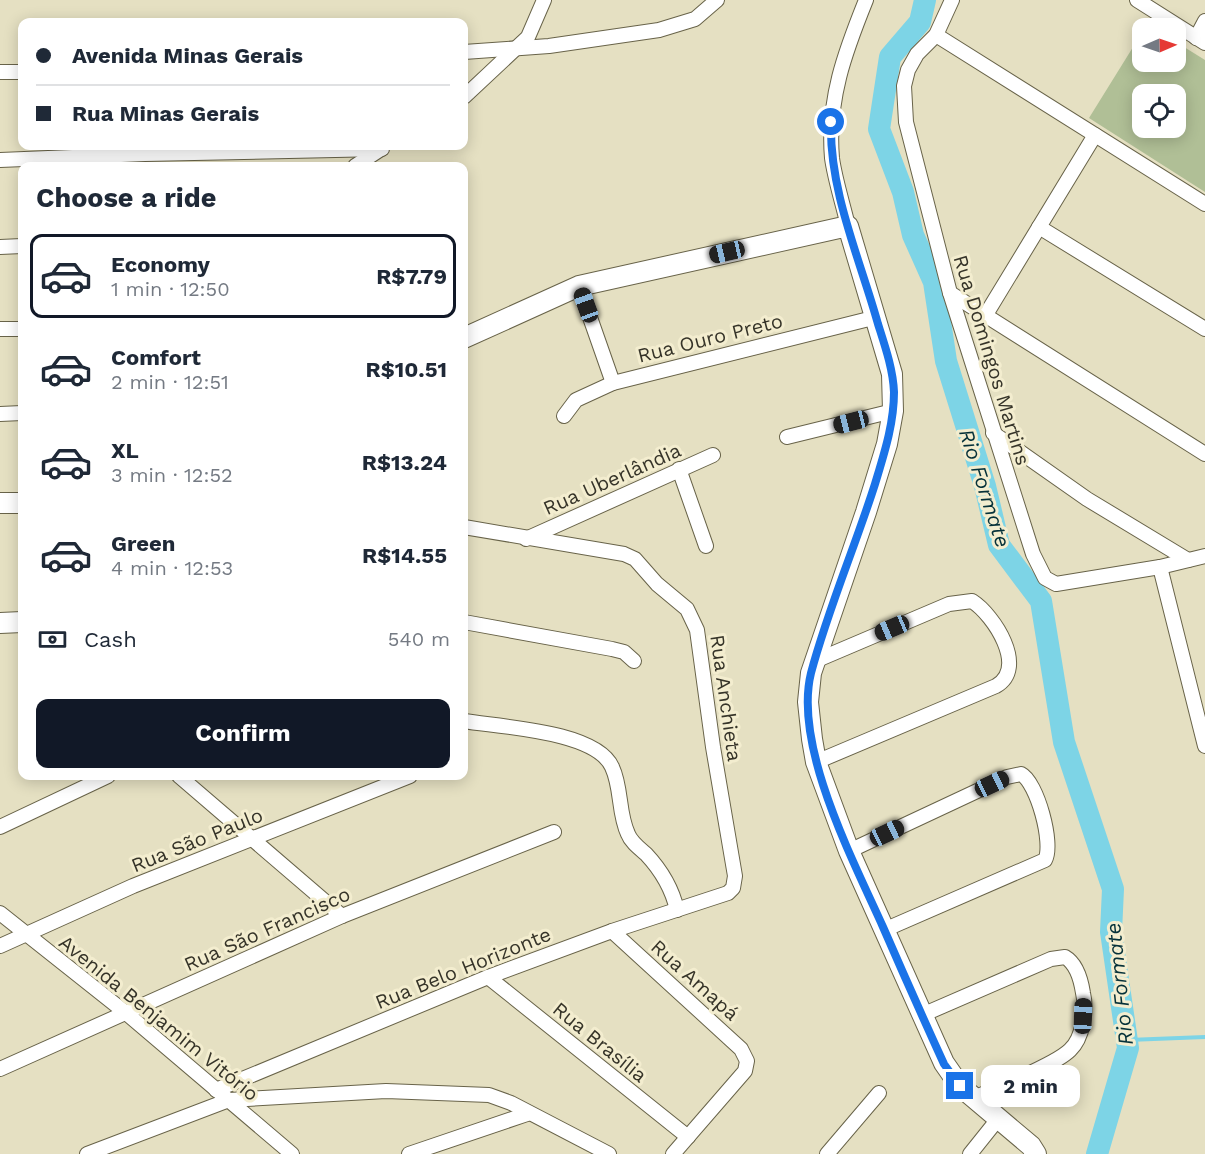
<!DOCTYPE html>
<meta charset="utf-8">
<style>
:root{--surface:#fff;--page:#f2f2f3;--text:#1f2937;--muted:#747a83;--line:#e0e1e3;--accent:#111827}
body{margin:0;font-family:"Work Sans",sans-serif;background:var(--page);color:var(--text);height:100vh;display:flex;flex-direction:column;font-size:22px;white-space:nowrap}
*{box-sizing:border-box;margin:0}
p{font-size:20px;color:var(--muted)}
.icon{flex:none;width:33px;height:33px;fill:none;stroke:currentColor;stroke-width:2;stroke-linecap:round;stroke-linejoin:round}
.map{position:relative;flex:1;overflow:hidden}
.sheet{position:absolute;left:18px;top:162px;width:450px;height:618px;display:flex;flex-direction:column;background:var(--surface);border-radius:12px;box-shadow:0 3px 15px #0003}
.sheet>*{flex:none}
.banner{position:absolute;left:18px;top:18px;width:450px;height:132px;border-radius:12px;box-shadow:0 3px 15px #0003;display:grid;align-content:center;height:132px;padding:0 18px;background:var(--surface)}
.needle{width:39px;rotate:88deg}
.controls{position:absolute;left:1132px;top:18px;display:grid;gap:12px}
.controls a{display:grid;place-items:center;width:54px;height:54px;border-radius:12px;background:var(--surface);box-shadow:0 3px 15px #0003;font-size:30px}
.end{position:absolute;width:27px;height:27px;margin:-14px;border:8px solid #1a73e8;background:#fff;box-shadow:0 0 0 3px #fff}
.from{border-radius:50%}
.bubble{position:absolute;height:42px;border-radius:12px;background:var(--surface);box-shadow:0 3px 15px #0003;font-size:20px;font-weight:700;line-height:42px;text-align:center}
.car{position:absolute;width:18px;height:36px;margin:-18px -9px;border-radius:8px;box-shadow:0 0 4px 2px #0007;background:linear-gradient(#222 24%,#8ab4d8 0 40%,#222 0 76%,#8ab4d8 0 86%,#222 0)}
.banner b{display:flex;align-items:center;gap:21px;height:57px;font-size:22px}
.banner b+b{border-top:2px solid var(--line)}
.banner i{width:15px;height:15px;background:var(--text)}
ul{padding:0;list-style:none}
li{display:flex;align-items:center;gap:18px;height:84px;margin:0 12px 9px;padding:0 6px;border:3px solid transparent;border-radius:12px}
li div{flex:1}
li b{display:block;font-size:22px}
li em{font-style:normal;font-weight:700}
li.on{border-color:var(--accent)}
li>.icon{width:54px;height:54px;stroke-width:1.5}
h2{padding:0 18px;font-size:27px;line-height:72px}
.pay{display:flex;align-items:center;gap:15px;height:66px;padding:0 18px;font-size:22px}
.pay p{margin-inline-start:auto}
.primary-button{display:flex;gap:12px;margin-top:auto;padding:12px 18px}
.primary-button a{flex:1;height:69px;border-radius:12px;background:var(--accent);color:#fff;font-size:24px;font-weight:700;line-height:69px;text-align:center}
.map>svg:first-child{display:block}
</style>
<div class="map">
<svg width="1205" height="1154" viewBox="0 0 1205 1154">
<rect width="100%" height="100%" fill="#e5e0c2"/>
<!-- green -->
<path fill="#b0bf96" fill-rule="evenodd" d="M 1143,31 L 1143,62 L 1176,62 L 1176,42 L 1205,60 L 1205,192 L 1089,118 ZM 1143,94 L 1176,94 L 1176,128 L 1143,128 Z"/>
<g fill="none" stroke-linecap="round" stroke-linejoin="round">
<!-- stream -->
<polyline stroke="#7dd4e6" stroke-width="4" points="1128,1040 1205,1037"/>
<!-- river -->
<polyline stroke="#7dd4e6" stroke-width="22" points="925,0 920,22 890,57 879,129 903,192 913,235 934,282 946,361 985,486 999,545 1041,601 1064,742 1113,889 1111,932 1128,1048 1097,1154"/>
<defs>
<g id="street">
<polyline points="952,0 936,35 917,54 908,70 904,86 906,122 950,293 1033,554 1045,578 1056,584 1160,567 1205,556"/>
<polyline points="1137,0 1205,43"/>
<polyline points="936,35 1205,204"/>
<polyline points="1196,38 1205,21"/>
<polyline points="464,52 549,46 659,30 695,19 717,0"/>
<polyline points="0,72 22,72"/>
<polyline points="464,97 528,37 544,0"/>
<polyline points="0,160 145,154 382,149"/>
<polyline points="355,166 381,149"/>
<path d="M 848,226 C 843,204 835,180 832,158 C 827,100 845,52 866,0"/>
<polyline points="1039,227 1205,329"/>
<polyline points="0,247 22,246"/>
<polyline points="579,286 613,383"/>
<polyline points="950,293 1205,454"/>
<polyline points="985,316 1095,135"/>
<polyline points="0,329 22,329"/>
<polyline points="0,414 22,413"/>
<polyline points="564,416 576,400 613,383 877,317"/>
<polyline points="993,433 1087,499 1188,560"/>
<polyline points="787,437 893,411"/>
<polyline points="679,469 706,546"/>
<polyline points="526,539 713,455"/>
<polyline points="1160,567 1205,746"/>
<polyline points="464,622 612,649 624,652 634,661"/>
<path d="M 815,661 L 949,604 L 972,601 C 994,615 1028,668 996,686 L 816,762"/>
<path d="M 464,721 C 500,727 596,731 612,767 C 622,788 618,813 628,834 C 631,842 639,848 646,854 C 661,870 672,888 677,910"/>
<polyline points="179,776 342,916"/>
<polyline points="0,827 108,776"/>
<path d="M 849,851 L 1007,777 L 1021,774 C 1037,782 1054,844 1045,860 L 884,930"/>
<polyline points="0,913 126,1013 292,1154"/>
<polyline points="612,931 741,1049 747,1061 745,1071 673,1154"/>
<polyline points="0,946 133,886 410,776"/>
<polyline points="488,977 688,1137"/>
<path d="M 922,1015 L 1051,959 L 1065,957 C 1077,964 1081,980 1083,993 C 1087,1010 1083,1038 1070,1050 C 1055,1065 996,1088 974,1098"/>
<polyline points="0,1069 342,916 554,832"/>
<polyline points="216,1090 488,977 612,931 728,893 733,888 735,876 713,747 697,630 687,609 657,584 635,559 624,554 464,527"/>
<polyline points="87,1154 229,1100 386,1091 489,1095 511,1103 609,1154"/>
<polyline points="409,1154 527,1114"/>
<polyline points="827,1154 879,1093"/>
<polyline points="970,1154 998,1119"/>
</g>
<g id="secondary">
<polyline points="464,338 579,286 848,226 892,374 893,411 887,444 866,512 811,673 808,702 812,739 816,762 849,851 944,1063 960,1086 1031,1146 1036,1154"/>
<polyline points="0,503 22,503"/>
<polyline points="0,623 22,622"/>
</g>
</defs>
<!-- street casing -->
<use href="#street" stroke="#686349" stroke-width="16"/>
<!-- secondary casing -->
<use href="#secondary" stroke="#686349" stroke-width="22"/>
<!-- street -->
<use href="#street" stroke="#fff" stroke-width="14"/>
<!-- secondary -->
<use href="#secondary" stroke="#fff" stroke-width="20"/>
</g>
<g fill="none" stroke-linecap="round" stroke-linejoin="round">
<!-- route -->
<path stroke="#1a73e8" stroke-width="8" d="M 831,122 C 829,191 860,259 878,324 C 885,346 893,369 894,392 C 894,424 884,454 875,484 C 855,547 828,609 811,673 C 793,746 853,860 883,927 C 903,973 923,1018 944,1064 L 960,1086"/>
</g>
<g text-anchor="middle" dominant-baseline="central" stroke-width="6" stroke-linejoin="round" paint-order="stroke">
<!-- street labels -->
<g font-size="20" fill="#363429" stroke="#f3edcf">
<text transform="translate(710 338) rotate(-14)">Rua Ouro Preto</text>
<text transform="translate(992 360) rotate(73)">Rua Domingos Martins</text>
<text transform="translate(612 479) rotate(-24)">Rua Uberlândia</text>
<text transform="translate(726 698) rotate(82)">Rua Anchieta</text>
<text transform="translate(197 840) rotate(-22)">Rua São Paulo</text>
<text transform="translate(267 929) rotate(-24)">Rua São Francisco</text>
<text transform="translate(463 968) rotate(-22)">Rua Belo Horizonte</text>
<text transform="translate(695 980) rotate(42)">Rua Amapá</text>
<text transform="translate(159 1018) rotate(39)">Avenida Benjamim Vitório</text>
<text transform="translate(600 1042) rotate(39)">Rua Brasília</text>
</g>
<!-- water labels -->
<g font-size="21" font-style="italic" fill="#053139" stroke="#f3edcf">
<text transform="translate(985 488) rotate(72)">Rio Formate</text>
<text transform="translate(1119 984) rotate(-96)">Rio Formate</text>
</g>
</g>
</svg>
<div class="controls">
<a><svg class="needle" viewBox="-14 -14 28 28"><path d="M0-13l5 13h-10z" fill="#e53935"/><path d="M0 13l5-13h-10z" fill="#747a83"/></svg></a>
<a><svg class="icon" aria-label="locate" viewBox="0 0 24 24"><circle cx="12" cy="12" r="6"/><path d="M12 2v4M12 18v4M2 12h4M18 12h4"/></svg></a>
</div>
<i class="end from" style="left:831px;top:122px"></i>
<i class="end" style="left:960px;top:1086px"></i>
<div class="bubble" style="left:981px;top:1065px;width:99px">2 min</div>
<i class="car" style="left:727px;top:252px;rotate:257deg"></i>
<i class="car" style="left:586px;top:305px;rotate:340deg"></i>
<i class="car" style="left:851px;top:422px;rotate:256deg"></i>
<i class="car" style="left:892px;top:628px;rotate:247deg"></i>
<i class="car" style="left:992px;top:784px;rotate:65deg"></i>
<i class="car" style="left:887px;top:833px;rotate:65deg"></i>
<i class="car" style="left:1083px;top:1016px;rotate:2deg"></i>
<div class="banner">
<b><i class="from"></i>Avenida Minas Gerais</b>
<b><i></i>Rua Minas Gerais</b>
</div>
<section class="sheet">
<h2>Choose a ride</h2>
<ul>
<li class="on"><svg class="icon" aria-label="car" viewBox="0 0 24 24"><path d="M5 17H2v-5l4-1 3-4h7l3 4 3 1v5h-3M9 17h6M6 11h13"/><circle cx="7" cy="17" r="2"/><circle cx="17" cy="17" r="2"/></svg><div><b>Economy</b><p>1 min · 12:50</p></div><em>R$7.79</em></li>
<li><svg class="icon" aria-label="car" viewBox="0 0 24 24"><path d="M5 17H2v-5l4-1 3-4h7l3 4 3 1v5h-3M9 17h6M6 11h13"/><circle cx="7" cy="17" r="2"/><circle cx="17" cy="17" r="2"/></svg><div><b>Comfort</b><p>2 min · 12:51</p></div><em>R$10.51</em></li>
<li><svg class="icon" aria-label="car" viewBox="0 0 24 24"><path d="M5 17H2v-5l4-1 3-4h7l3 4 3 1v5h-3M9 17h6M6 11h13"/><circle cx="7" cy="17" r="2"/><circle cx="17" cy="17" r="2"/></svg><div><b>XL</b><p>3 min · 12:52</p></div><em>R$13.24</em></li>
<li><svg class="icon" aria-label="car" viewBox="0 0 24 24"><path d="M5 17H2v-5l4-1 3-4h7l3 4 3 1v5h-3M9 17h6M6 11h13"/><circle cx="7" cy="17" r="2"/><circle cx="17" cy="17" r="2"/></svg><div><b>Green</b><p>4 min · 12:53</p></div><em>R$14.55</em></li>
</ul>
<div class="pay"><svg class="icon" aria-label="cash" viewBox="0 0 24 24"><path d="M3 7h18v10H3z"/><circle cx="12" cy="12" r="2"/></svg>Cash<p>540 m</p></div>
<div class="primary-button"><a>Confirm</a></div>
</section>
</div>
